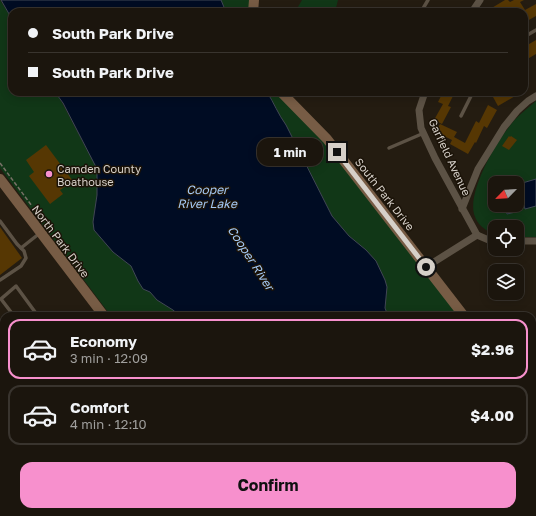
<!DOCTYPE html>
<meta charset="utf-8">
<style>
:root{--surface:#1b150d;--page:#241e16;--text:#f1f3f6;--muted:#a09f9d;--line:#39342e;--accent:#f790cd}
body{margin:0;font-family:"Golos Text",sans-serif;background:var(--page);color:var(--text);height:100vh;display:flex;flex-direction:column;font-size:15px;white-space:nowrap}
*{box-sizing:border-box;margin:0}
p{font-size:13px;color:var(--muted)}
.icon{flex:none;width:22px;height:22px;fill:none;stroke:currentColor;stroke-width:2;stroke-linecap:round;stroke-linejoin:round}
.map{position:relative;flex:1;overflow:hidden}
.side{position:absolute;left:0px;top:312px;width:536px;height:204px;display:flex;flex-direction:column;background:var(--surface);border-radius:12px 12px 0 0;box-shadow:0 2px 10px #0003,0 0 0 1px var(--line)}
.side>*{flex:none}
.banner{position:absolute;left:8px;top:8px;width:520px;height:88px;border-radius:12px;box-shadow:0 2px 10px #0003,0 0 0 1px var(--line);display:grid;align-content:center;height:88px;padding:0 20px;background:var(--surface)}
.needle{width:26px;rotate:246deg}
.controls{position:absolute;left:488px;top:176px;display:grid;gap:8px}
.controls a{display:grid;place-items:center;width:36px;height:36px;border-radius:8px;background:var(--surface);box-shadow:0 2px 10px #0003,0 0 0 1px var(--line);font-size:20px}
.end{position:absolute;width:18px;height:18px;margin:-9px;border:5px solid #d6d0c9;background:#111;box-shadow:0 0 0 2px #111}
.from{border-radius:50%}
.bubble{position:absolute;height:28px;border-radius:12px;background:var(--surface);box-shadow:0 2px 10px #0003,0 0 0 1px var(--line);font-size:13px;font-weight:700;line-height:28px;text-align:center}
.banner b{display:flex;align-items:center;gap:14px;height:38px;font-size:15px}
.banner b+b{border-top:1px solid var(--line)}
.banner i{width:10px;height:10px;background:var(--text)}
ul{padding:7px 0 0;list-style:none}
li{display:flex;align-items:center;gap:12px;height:60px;margin:0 8px 6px;padding:0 12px;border:2px solid var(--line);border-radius:12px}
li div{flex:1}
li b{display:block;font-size:15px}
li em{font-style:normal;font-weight:700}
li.on{border-color:var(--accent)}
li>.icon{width:36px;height:36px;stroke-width:1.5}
.action{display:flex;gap:8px;margin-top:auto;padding:8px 20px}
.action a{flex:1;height:46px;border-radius:12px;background:var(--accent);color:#111;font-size:16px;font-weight:700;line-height:46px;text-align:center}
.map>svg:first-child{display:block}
</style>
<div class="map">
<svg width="536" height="516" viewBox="0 0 536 516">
<rect width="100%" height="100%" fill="#241c11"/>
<!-- green -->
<g fill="#113717" fill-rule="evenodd">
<polygon points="0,0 12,19 12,92 55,92 58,95 96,167 97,172 97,195 93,222 94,230 113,252 131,266 134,272 157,300 173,310 180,316 111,316 0,168"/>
<polygon points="221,0 254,0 253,12 226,12"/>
<polygon points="302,0 338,0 335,12 295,12"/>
<path d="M 267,92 L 281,92 L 300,112 L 464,316 L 388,316 L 385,308 L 387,287 L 385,280 L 376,261 L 366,250 L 349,236 L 332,216 L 286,125 C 278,114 274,103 267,92 Z"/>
<path d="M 536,101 L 536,237 L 517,237 L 517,227 L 495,227 L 495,235 C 485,230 477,225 474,214 C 468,191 495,144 509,127 C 516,117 527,109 536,101 ZM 495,183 L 517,183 L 517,205 L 495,205 Z"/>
<polygon points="249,512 331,512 331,516 251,516"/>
<rect x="479" y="512" width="48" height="4"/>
</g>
<!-- water -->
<g fill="#000c23" stroke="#404755">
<polygon points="1,0 221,0 226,12 12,12 12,19"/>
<path d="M 55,92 L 267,92 C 274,103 278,114 286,125 L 332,216 L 349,236 L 366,250 L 376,261 L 385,280 L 387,287 L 385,308 L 388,316 L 180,316 L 173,310 L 157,300 L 150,292 L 143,289 L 138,281 L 131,266 L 113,252 L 94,230 L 93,222 L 97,195 L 97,172 L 96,167 L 63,103 Z"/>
<polygon points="536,179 536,206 525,209 519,184"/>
<polygon points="517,198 520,211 507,214 505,205 517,205"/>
<rect x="331" y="512" width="148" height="4"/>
</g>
<!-- building -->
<g fill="#563703">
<polygon points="505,0 508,0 510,2 514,0 524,0 520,2 525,10 536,4 536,16 527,21 524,15 524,12 513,12 511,8 503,12 485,12"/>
<polygon points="536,40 536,54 524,61 524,47"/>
<polygon points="443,92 455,92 448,106 451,107 442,124 434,120 443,104 438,102"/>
<polygon points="501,92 522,92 498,106 493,97"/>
<polygon points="488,105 497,110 487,128 484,126 476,143 475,142 468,154 450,144 452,140 436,132 440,124 457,132 454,137 465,143 476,121 479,123"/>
<polygon points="509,136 510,137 511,136 517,140 509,150 502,146"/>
<polygon points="46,145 73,181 60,190 63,194 50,204 29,176 34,172 26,160"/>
<polygon points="0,227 22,258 0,275"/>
</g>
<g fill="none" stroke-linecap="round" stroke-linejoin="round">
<!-- path -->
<g stroke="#787167" stroke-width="1.5" stroke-dasharray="4 2" stroke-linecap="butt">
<polyline points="0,163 32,206"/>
<polyline points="253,512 255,516"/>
</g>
<!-- lane -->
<g stroke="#5c5245" stroke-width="3.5">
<polyline points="421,12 428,0"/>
<polyline points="524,37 536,30"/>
<polyline points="461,116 473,92"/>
<polyline points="389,148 424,133"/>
<polyline points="0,221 17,244 21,248"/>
<polyline points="0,280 21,266 26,258 24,251 21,248 40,233"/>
<polyline points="14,316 1,299 16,286 38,316"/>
<polyline points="0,322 4,319"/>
<polyline points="0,338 4,335"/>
<polyline points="0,341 4,346"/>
<polyline points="0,371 4,376"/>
<polyline points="112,516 116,512"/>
<polyline points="167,516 174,512"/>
</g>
<!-- street -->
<g stroke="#5c5245" stroke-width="7">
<polyline points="472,12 480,0"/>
<polyline points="425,92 419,110 421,128 435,158 477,235"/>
<polyline points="462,209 478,169 504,127 517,111 528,101 536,96"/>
<polyline points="477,235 491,241 495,241"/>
<polyline points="517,241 536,241"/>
<polyline points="426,267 477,235"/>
<polyline points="532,352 536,352"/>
<polyline points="532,445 536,445"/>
</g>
<!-- secondary -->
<g stroke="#775c45" stroke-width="10">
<polyline points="253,12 254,0"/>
<polyline points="281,92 327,139 464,316"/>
<polyline points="0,179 104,316"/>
<polyline points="241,512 243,516"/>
<polyline points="527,512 527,516"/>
</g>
</g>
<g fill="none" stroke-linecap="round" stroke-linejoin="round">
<!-- route -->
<polyline stroke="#d6d0c9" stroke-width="5" points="337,152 426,267"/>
</g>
<!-- markers -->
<circle fill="#f790cd" stroke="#1b1308" stroke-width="1.5" cx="49" cy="174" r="4"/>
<g text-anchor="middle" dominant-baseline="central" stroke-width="3" stroke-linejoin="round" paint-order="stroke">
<!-- street labels -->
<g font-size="11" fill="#d6d0c9" stroke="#1b1308">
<text transform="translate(450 157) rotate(65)">Garfield Avenue</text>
<text transform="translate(385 194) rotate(52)">South Park Drive</text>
<text transform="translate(61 241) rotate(53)">North Park Drive</text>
</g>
<!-- poi labels -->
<g font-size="11" fill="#d6d0c9" stroke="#1b1308" text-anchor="start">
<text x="57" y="168">Camden County<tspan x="57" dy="13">Boathouse</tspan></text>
</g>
<!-- water labels -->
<g font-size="12" font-style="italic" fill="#a4c9f5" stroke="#1b1308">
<text x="207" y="189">Cooper<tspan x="207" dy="14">River Lake</tspan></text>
<text transform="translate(251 258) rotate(57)">Cooper River</text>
</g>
</g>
</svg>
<div class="controls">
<a><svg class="needle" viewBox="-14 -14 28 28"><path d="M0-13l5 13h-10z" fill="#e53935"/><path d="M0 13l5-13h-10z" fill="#a09f9d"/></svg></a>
<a><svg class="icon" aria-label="locate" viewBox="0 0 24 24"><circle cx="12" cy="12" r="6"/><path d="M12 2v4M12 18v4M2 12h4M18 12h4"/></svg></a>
<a><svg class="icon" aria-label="layers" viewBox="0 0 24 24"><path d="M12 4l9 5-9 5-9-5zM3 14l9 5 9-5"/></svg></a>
</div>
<i class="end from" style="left:426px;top:267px"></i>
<i class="end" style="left:337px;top:152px"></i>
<div class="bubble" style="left:257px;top:138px;width:66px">1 min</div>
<div class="banner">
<b><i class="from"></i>South Park Drive</b>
<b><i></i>South Park Drive</b>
</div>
<section class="side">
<ul>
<li class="on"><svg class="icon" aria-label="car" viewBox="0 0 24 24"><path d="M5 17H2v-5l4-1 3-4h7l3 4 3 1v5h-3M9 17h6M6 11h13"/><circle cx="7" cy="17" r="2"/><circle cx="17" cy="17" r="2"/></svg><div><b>Economy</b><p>3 min · 12:09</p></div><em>$2.96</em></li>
<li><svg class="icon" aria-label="car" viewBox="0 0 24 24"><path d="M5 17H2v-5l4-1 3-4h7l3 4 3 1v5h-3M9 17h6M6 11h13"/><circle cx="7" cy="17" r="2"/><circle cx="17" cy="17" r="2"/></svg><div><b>Comfort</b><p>4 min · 12:10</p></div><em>$4.00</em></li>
</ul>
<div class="action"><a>Confirm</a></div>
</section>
</div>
